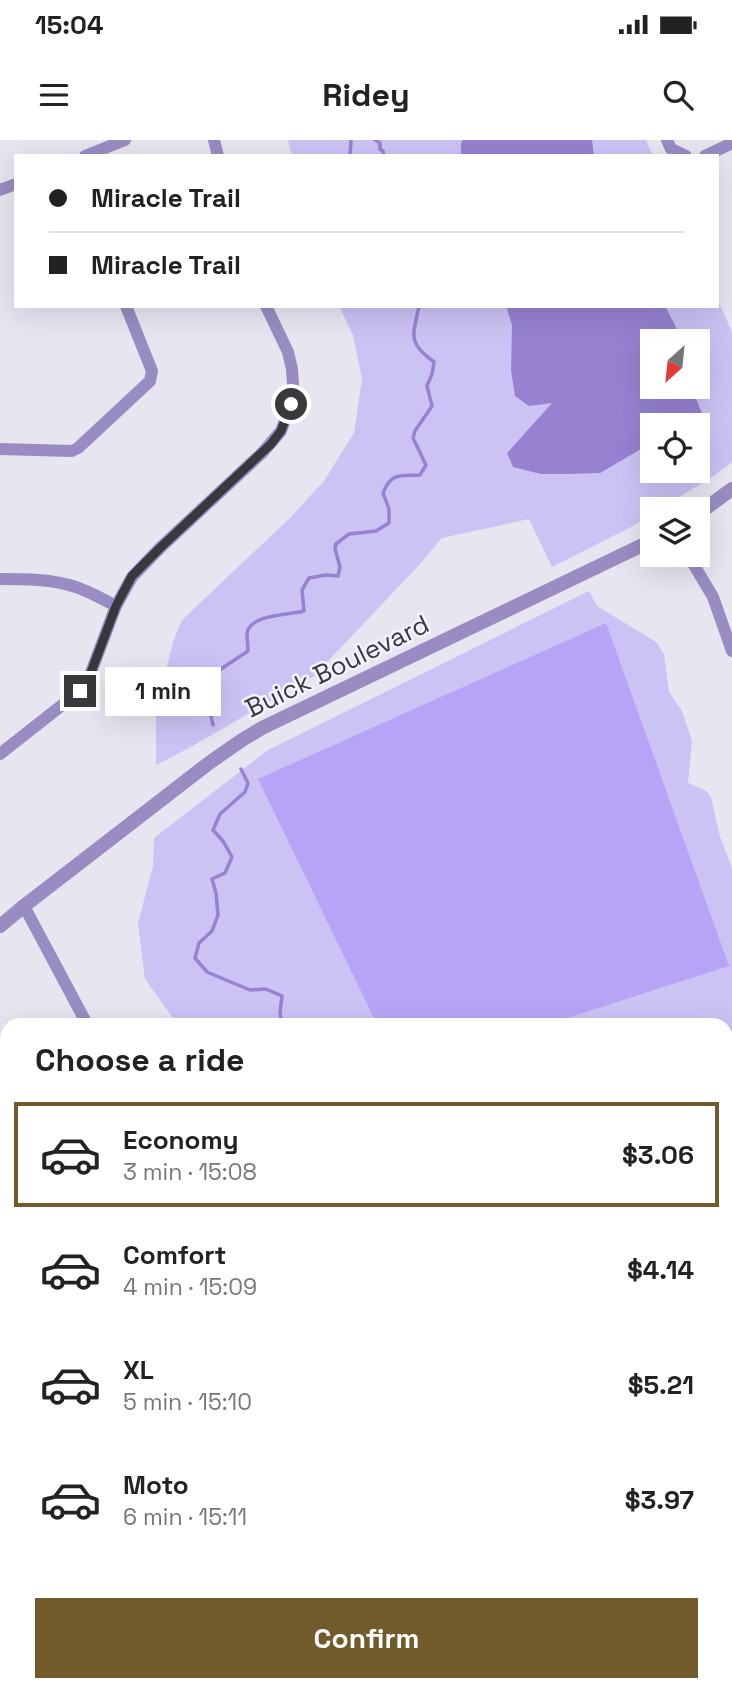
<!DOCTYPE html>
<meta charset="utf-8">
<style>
:root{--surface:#fff;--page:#f2f2f2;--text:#222;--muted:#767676;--line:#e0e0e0;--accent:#725b2b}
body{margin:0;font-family:"Space Grotesk",sans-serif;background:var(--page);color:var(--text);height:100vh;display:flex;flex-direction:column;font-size:26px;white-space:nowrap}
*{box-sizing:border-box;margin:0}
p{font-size:23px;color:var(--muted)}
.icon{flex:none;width:38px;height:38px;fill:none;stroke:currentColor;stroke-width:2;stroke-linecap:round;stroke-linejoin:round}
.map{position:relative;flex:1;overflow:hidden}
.sheet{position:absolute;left:0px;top:878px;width:733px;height:674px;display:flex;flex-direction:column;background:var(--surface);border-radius:21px 21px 0 0;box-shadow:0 7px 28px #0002}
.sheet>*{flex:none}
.top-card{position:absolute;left:14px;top:14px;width:705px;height:154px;border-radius:0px;box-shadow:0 7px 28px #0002;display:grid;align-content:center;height:154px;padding:0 35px;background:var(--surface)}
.needle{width:46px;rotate:207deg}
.buttons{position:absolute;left:640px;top:189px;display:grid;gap:14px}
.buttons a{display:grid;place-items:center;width:70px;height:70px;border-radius:0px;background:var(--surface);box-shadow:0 7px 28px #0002;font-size:35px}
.end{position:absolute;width:32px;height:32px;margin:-16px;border:9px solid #39383d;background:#fff;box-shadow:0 0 0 4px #fff}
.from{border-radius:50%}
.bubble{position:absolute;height:49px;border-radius:0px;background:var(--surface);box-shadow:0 7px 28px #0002;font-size:23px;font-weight:600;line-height:49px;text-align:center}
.top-card b{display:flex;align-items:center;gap:24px;height:66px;font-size:26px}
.top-card b+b{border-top:2px solid var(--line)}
.top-card i{width:18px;height:18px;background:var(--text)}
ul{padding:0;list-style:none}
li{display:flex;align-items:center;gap:21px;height:105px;margin:0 14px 10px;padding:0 21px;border:4px solid transparent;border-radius:0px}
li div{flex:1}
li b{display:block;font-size:26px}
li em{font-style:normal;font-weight:600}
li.on{border-color:var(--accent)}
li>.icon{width:63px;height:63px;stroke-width:1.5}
h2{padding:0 35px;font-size:32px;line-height:84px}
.primary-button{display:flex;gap:14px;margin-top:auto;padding:14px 35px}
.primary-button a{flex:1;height:80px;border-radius:0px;background:var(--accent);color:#fff;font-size:28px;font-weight:600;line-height:80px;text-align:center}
.status{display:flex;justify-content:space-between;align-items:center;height:49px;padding:0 35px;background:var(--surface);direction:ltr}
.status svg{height:19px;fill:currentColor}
header{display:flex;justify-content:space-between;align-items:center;height:91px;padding:0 35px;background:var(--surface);font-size:32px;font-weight:600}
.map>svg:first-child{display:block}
</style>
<div class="status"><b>15:04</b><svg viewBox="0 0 49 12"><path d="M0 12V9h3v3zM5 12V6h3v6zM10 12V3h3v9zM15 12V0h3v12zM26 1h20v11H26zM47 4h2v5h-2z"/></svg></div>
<header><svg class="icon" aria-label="menu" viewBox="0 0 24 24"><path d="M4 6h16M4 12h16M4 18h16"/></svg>Ridey<svg class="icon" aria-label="search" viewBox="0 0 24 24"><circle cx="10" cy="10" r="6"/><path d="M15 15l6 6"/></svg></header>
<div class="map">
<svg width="732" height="1552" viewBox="0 0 732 1552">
<rect width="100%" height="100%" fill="#e7e5f0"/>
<!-- green -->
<g fill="#ccc2f4" fill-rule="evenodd">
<polygon points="288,0 646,0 653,16 292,16"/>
<path d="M 718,160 L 732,192 L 732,322 L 711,338 L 659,369 L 653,369 L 653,373 L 631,387 L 552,427 L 529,379 L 442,398 L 419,425 L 314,536 L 189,608 L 156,625 L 156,571 L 173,502 L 182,480 L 290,378 L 324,341 L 354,293 L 362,239 L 353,195 L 339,166 L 718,166 ZM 653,201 L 698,201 L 698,247 L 653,247 ZM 653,285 L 698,285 L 698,331 L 653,331 Z"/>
<polygon points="589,451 597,466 656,502 664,514 669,552 682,571 692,601 688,643 706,651 711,657 720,697 732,728 732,1552 695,1552 692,1545 726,1545 726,886 178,885 145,839 138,783 153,726 154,698 268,610"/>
<polygon points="0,1047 7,1063 7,1152 0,1153"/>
</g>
<!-- forest -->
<polygon fill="#b8a4f6" points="606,483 729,826 545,885 384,885 373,876 258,639"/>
<!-- water -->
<g fill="#9682d1">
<polygon points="463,0 592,0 594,16 461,16 461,3"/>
<polygon points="506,166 665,166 678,191 669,201 653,201 653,247 692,247 694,254 709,290 698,291 698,285 653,285 653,302 600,333 567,334 541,334 513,327 507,313 552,263 529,266 515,256 511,230 512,185"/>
</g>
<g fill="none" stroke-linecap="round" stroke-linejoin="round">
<!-- stream -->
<g stroke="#9682d1" stroke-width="3.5">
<polyline points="375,0 380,3 380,9 383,11 384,16"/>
<polyline points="350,16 351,0"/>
<path d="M 213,585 L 207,558 L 218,549 L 215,533 L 248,511 C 248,506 247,498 247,493 C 251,474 289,475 304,471 L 302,450 L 309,438 L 326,435 L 338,436 L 340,427 L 335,409 L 336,404 L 349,394 L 376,391 L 389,383 L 389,369 L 383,353 C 391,332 400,336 420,335 L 426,325 L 413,298 L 415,291 L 432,266 L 427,246 L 432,234 L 434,222 C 407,202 413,196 419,166"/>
<polyline points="241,629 248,643 245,652 220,674 213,690 223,701 232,717 225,733 212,739 216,753 218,775 212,791 199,803 195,818 207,832 250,850 266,849 282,856 280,873 282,886"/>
<polyline points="726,1423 728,1423 729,1430 726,1434"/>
<polyline points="726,1459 732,1462"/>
</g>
<!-- service -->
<polyline stroke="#998cc2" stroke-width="6" points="172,1552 185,1545"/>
<!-- minor -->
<g stroke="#998cc2" stroke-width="12">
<polyline points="214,0 218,16"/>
<polyline points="667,0 671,9 686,16"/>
<polyline points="85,16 125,0"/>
<polyline points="705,16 732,3"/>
<polyline points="0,50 16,44"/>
<polyline points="0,309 72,311 78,308 150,241 152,231 126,166"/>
<polyline points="688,415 713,457 732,511"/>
<path d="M 0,439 C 25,439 52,439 76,447 C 90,452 103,459 116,466"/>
<polyline points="0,614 80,551 90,535 116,466 132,437 160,408 263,312 281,291 291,264 293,244 292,229 288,212 266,166"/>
<polyline points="24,766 88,886"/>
<polyline points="0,1216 7,1215"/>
<polyline points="0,1339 7,1338"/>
<polyline points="616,1545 618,1552"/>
<polyline points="293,1552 306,1545"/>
<polyline points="571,1552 584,1545"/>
</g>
<!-- tertiary -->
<g stroke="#998cc2" stroke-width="14">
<polyline points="698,374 732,349"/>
<polyline points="0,786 24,766 209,623 242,600 262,588 653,400"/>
<polyline points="0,1005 7,1019"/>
<polyline points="134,1545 137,1552"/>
</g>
</g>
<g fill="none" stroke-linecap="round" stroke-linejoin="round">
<!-- route -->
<polyline stroke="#39383d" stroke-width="9" points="80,551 90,535 116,466 132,436 160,408 271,304 281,291 291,264"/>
</g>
<g text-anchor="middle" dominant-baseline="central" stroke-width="5" stroke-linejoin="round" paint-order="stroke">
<!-- street labels -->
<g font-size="26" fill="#39383d" stroke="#f4f2fe">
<text transform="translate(337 526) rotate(-26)">Buick Boulevard</text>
</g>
</g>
</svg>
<div class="buttons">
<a><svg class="needle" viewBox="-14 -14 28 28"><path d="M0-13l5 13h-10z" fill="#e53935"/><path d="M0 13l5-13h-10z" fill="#767676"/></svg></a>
<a><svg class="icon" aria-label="locate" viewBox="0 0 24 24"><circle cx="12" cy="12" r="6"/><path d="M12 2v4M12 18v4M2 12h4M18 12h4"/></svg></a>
<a><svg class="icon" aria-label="layers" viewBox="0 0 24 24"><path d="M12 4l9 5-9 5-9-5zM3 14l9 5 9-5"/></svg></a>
</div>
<i class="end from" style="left:291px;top:264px"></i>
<i class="end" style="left:80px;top:551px"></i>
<div class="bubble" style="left:105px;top:527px;width:116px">1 min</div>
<div class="top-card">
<b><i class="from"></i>Miracle Trail</b>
<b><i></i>Miracle Trail</b>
</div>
<section class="sheet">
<h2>Choose a ride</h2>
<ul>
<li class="on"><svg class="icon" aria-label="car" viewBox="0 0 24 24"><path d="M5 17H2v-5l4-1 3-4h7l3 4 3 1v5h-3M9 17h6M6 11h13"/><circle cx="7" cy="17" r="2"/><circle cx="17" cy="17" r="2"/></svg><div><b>Economy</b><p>3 min · 15:08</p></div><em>$3.06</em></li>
<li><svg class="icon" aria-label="car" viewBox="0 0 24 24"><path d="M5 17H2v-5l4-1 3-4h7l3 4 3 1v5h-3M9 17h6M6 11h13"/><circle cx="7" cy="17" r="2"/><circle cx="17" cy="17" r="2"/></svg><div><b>Comfort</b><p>4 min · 15:09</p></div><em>$4.14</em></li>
<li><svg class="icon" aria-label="car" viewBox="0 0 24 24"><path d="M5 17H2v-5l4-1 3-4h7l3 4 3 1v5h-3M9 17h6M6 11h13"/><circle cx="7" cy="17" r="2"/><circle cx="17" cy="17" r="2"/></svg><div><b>XL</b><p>5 min · 15:10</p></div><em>$5.21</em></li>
<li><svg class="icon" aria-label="car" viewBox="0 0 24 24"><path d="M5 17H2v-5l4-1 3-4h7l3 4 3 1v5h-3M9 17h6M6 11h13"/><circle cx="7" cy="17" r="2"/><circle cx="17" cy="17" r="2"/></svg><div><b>Moto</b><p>6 min · 15:11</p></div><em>$3.97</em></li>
</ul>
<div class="primary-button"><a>Confirm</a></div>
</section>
</div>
